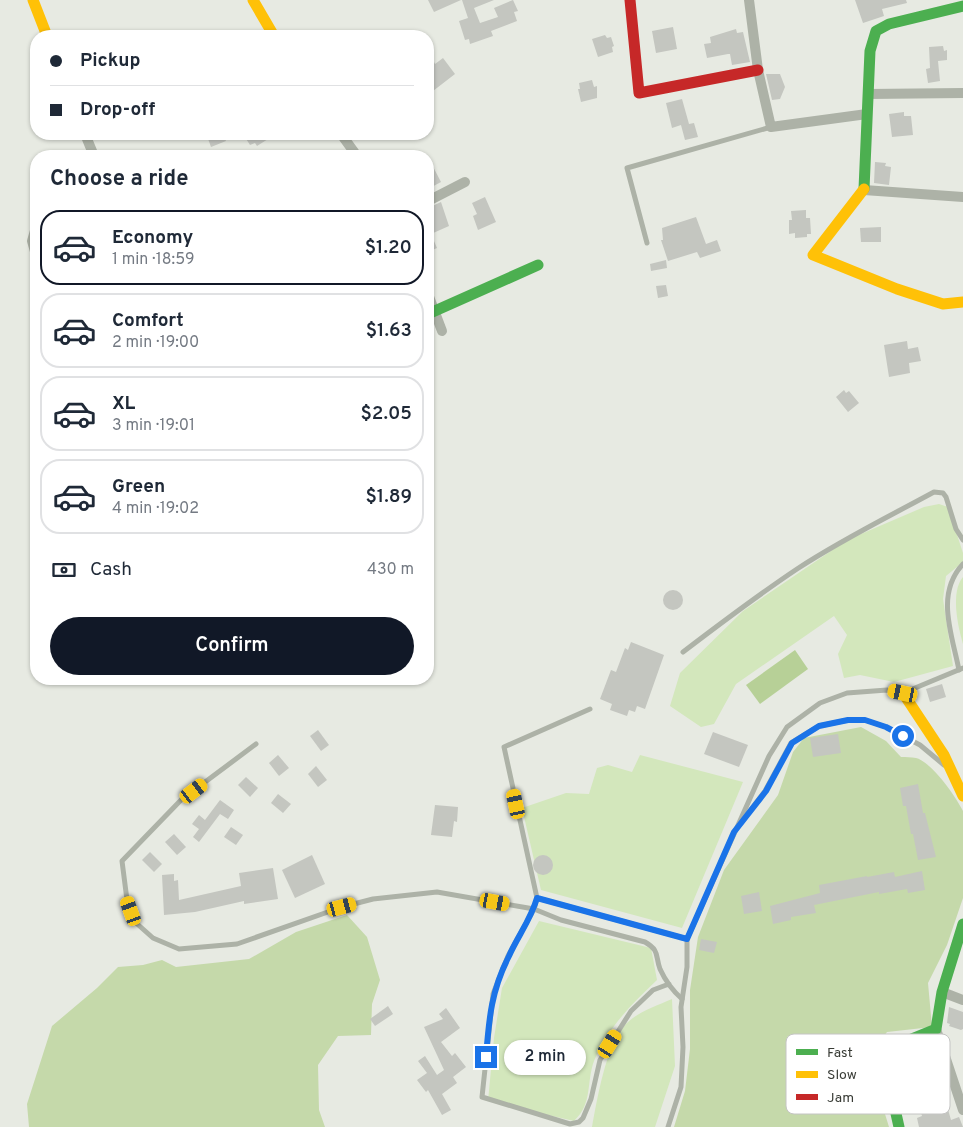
<!DOCTYPE html>
<meta charset="utf-8">
<style>
:root{--surface:#fff;--page:#f2f2f3;--text:#1f2937;--muted:#747a83;--line:#e0e1e3;--accent:#111827}
body{margin:0;font-family:Overpass,sans-serif;background:var(--page);color:var(--text);height:100vh;display:flex;flex-direction:column;font-size:19px;white-space:nowrap}
*{box-sizing:border-box;margin:0}
p{font-size:16px;color:var(--muted)}
.icon{flex:none;width:28px;height:28px;fill:none;stroke:currentColor;stroke-width:2;stroke-linecap:round;stroke-linejoin:round}
.map{position:relative;flex:1;overflow:hidden}
.sheet{position:absolute;left:30px;top:150px;width:404px;height:535px;display:flex;flex-direction:column;background:var(--surface);border-radius:20px;box-shadow:0 1px 4px #0004}
.sheet>*{flex:none}
.banner{position:absolute;left:30px;top:30px;width:404px;height:110px;border-radius:20px;box-shadow:0 1px 4px #0004;display:grid;align-content:center;height:110px;padding:0 20px;background:var(--surface)}
.end{position:absolute;width:22px;height:22px;margin:-11px;border:6px solid #1a73e8;background:#fff;box-shadow:0 0 0 2px #fff}
.from{border-radius:50%}
.bubble{position:absolute;height:35px;border-radius:18px;background:var(--surface);box-shadow:0 1px 4px #0004;font-size:16px;font-weight:600;line-height:35px;text-align:center}
.car{position:absolute;width:15px;height:30px;margin:-15px -8px;border-radius:6px;box-shadow:0 0 4px 1px #0007;background:linear-gradient(#f5c518 24%,#345 0 40%,#f5c518 0 76%,#345 0 86%,#f5c518 0)}
.banner b{display:flex;align-items:center;gap:18px;height:48px;font-size:19px}
.banner b+b{border-top:1px solid var(--line)}
.banner i{width:12px;height:12px;background:var(--text)}
ul{padding:0;list-style:none}
li{display:flex;align-items:center;gap:15px;height:75px;margin:0 10px 8px;padding:0 10px;border:2px solid var(--line);border-radius:20px}
li div{flex:1}
li b{display:block;font-size:19px}
li em{font-style:normal;font-weight:600}
li.current{border-color:var(--accent)}
li>.icon{width:45px;height:45px;stroke-width:1.5}
h2{padding:0 20px;font-size:22px;line-height:60px}
.pay{display:flex;align-items:center;gap:12px;height:55px;padding:0 20px;font-size:19px}
.pay p{margin-inline-start:auto}
.primary-button{display:flex;gap:10px;margin-top:auto;padding:10px 20px}
.primary-button a{flex:1;height:58px;border-radius:30px;background:var(--accent);color:#fff;font-size:20px;font-weight:600;line-height:58px;text-align:center}
.map>svg:first-child{display:block}
</style>
<div class="map">
<svg width="963" height="1127" viewBox="0 0 963 1127">
<rect width="100%" height="100%" fill="#e7eae2"/>
<!-- green -->
<g fill="#d3e7bc">
<polygon points="939,504 948,507 963,553 963,562 946,576 943,599 953,666 894,682 860,675 844,678 838,654 847,635 834,616 736,684 714,724 701,727 670,706 680,673 743,611 847,540 924,507"/>
<path d="M 963,577 L 963,644 C 958,627 950,592 963,577 Z"/>
<polygon points="640,755 743,782 682,928 541,890 522,808 566,793 589,794 597,768 608,765 632,772"/>
<path d="M 539,921 L 651,948 L 657,980 C 632,1004 608,1027 594,1061 C 586,1083 593,1103 574,1121 L 488,1101 L 494,1038 L 502,988 Z"/>
<path d="M 672,999 L 675,1066 L 655,1127 L 592,1127 C 597,1100 606,1045 625,1025 C 637,1012 656,1006 672,999 Z"/>
</g>
<!-- forest -->
<g fill="#c5d9aa">
<path d="M 861,727 L 886,741 L 901,757 C 906,757 911,757 916,758 C 932,762 956,797 963,811 L 963,898 L 947,945 L 928,983 L 932,1027 L 887,1032 L 877,1045 L 881,1101 L 889,1127 L 674,1127 L 685,1091 L 690,1049 L 690,990 L 698,937 L 724,870 L 778,795 L 793,752 L 804,738 Z"/>
<polygon points="347,915 367,937 380,980 372,1004 371,1035 338,1036 318,1065 319,1110 325,1127 29,1127 27,1104 52,1026 97,988 118,967 143,965 162,960 176,967 249,959 296,932"/>
</g>
<!-- water -->
<polygon fill="#b7d097" points="795,650 808,669 760,704 746,685"/>
<!-- building -->
<g fill="#c4c6c0">
<polygon points="428,0 461,0 434,12"/>
<polygon points="462,0 494,0 474,8 480,23 498,17 494,8 513,0 518,11 514,12 517,21 491,31 493,36 470,44 469,39 465,40 459,21 468,18"/>
<polygon points="855,0 906,0 907,3 882,9 884,16 863,23"/>
<polygon points="673,27 677,49 656,53 652,31"/>
<polygon points="736,29 737,33 743,32 750,62 732,65 730,54 728,54 707,58 704,44 711,43 710,37"/>
<polygon points="605,35 607,38 611,37 614,46 612,47 613,52 598,57 592,39"/>
<polygon points="943,46 944,51 947,50 947,60 938,61 940,81 928,83 926,69 930,68 929,47"/>
<polygon points="443,58 455,74 433,91 428,84 428,64 433,60 435,64"/>
<polygon points="766,74 780,74 785,87 780,99 772,100"/>
<polygon points="592,80 594,87 597,86 597,98 581,102 578,89 580,89 579,83"/>
<polygon points="682,99 689,124 694,123 698,137 685,140 681,125 672,128 666,103"/>
<polygon points="904,112 904,116 911,116 913,135 892,137 889,114"/>
<polygon points="213,134 223,134 226,141 211,147 207,136"/>
<polygon points="243,134 276,134 257,146 255,143 250,145"/>
<polygon points="428,157 441,182 428,189"/>
<polygon points="875,162 886,163 885,166 891,167 889,185 874,183"/>
<polygon points="485,197 496,222 478,230 473,216 477,214 472,203"/>
<polygon points="441,202 449,226 431,234 437,248 428,252 428,208"/>
<polygon points="806,210 806,218 810,218 811,234 807,234 807,237 795,238 795,233 789,234 789,220 792,220 791,211"/>
<polygon points="696,217 706,244 717,240 721,251 700,258 697,252 668,261 661,240 663,240 662,228"/>
<polygon points="881,227 881,242 861,242 860,228"/>
<polygon points="666,260 667,268 651,271 650,264"/>
<polygon points="666,285 668,296 658,298 656,286"/>
<polygon points="907,341 908,349 918,347 921,361 909,363 910,373 889,377 884,345"/>
<polygon points="844,390 846,393 849,391 859,403 848,412 836,397"/>
<circle cx="673" cy="600" r="10"/>
<polygon points="631,642 664,655 645,709 637,706 635,712 629,710 627,716 610,710 612,704 600,699 611,670 616,672 625,648 628,650"/>
<polygon points="942,684 946,697 930,702 926,689"/>
<polygon points="318,730 329,745 321,751 310,736"/>
<polygon points="713,732 748,745 739,767 704,754"/>
<polygon points="838,734 841,753 813,757 810,738"/>
<polygon points="278,755 289,768 279,776 269,763"/>
<polygon points="316,766 327,780 318,787 308,774"/>
<polygon points="246,777 258,788 250,797 238,785"/>
<polygon points="918,784 923,813 925,813 936,857 918,860 913,834 911,834 906,806 903,806 900,788"/>
<polygon points="278,794 291,804 283,813 271,803"/>
<polygon points="220,800 234,810 228,819 220,814 199,842 193,837 199,829 192,824 199,815 205,820"/>
<polygon points="435,805 458,807 457,822 454,821 452,837 431,835"/>
<polygon points="231,827 243,835 236,845 224,837"/>
<polygon points="174,834 186,847 177,855 165,842"/>
<polygon points="150,852 162,864 154,872 142,860"/>
<circle cx="543" cy="865" r="10"/>
<polygon points="312,855 325,884 295,898 282,870"/>
<polygon points="273,868 278,899 244,904 244,901 195,912 164,915 162,875 174,874 174,881 178,880 179,900 241,886 239,873"/>
<polygon points="922,871 925,890 908,893 907,889 879,894 879,892 814,905 816,913 791,917 791,920 773,924 770,906 820,893 819,885 867,876 867,877 894,872 895,877"/>
<polygon points="759,892 762,911 744,914 741,896"/>
<polygon points="701,939 717,942 714,953 699,950"/>
<polygon points="388,1006 393,1014 375,1026 370,1019"/>
<polygon points="949,1007 963,1012 963,1029 961,1030 949,1026 950,1024 947,1023"/>
<polygon points="446,1008 460,1028 441,1042 452,1056 455,1053 466,1067 453,1077 457,1083 442,1094 451,1110 442,1115 428,1090 426,1092 417,1080 427,1073 418,1061 425,1056 437,1075 444,1070 424,1027 443,1019 439,1014"/>
<polygon points="928,1079 929,1083 943,1079 947,1091 943,1092 951,1120 959,1117 963,1127 919,1127 917,1118 922,1116 916,1095 912,1096 909,1084"/>
</g>
<g fill="none" stroke-linecap="round" stroke-linejoin="round">
<!-- lane -->
<g stroke="#adb2a7" stroke-width="5">
<polyline points="647,243 627,168 771,127"/>
<path d="M 683,652 C 721,623 758,595 797,569 C 841,540 888,517 934,492 L 943,493 L 946,497 L 956,529 L 963,540"/>
<path d="M 959,670 C 952,634 935,594 963,564"/>
<polyline points="590,709 504,747 537,898 687,939"/>
<polyline points="256,744 181,800 122,861 127,900 135,922 153,938 179,949 237,944 342,907 373,899 437,892 534,909 537,898"/>
<polyline points="740,824 765,791 791,743 819,726 848,720 865,720 886,727 920,745 944,765"/>
<path d="M 669,984 L 653,990 L 631,1011 L 600,1060 L 591,1099 L 583,1118 L 579,1122 L 570,1124 L 482,1097 L 493,994 L 508,956 L 534,909 L 561,920 L 645,942 C 660,951 655,955 660,969 C 665,980 673,991 682,999"/>
<polyline points="668,1127 681,1087 683,1047 681,1007 687,967 687,939 769,756 787,727 820,703 847,693 887,690 903,693 963,668"/>
</g>
<!-- street -->
<g stroke="#adb2a7" stroke-width="10">
<polyline points="749,0 758,70 771,127 867,114"/>
<polyline points="868,94 963,93"/>
<polyline points="85,134 94,156"/>
<polyline points="341,134 357,156"/>
<polyline points="864,190 963,197"/>
<polyline points="428,201 465,182"/>
<polyline points="36,227 32,241 36,255"/>
<polyline points="428,294 442,331"/>
<polyline points="942,992 963,1000"/>
<polyline points="936,1029 963,1110"/>
</g>
<!-- fast -->
<g stroke="#4caf50" stroke-width="11">
<polyline points="864,189 870,51 876,31 889,24 963,6"/>
<polyline points="428,314 538,265"/>
<polyline points="899,1127 882,1051 936,1029 942,992 963,924"/>
</g>
<!-- slow -->
<g stroke="#ffc107" stroke-width="11">
<polyline points="33,0 47,36"/>
<polyline points="253,0 274,36"/>
<polyline points="864,189 813,255 897,289 943,304 963,302"/>
<polyline points="903,693 944,755 963,796"/>
</g>
<!-- jam -->
<polyline stroke="#c62828" stroke-width="11" points="630,0 639,93 758,70"/>
</g>
<g fill="none" stroke-linecap="round" stroke-linejoin="round">
<!-- route -->
<path stroke="#1a73e8" stroke-width="6" d="M 486,1057 C 489,1019 491,991 509,956 C 518,936 531,919 537,898 L 687,939 L 734,832 L 766,791 L 792,743 L 819,726 L 848,720 L 865,720 L 886,727 L 903,736"/>
</g>
<!-- legend -->
<rect x="786" y="1034" width="164" height="80" rx="8" fill="#fff" stroke="#c4c4c3" stroke-width="1"/>
<rect x="796" y="1049" width="22" height="6" fill="#4caf50"/>
<rect x="796" y="1071" width="22" height="7" fill="#ffc107"/>
<rect x="796" y="1094" width="22" height="6" fill="#c62828"/>
<g font-size="14" fill="#393c36">
<text x="827" y="1057">Fast</text>
<text x="827" y="1079">Slow</text>
<text x="827" y="1102">Jam</text>
</g>
</svg>
<i class="end from" style="left:903px;top:736px"></i>
<i class="end" style="left:486px;top:1057px"></i>
<div class="bubble" style="left:504px;top:1040px;width:82px">2 min</div>
<i class="car" style="left:903px;top:693px;rotate:282deg"></i>
<i class="car" style="left:194px;top:791px;rotate:53deg"></i>
<i class="car" style="left:516px;top:804px;rotate:348deg"></i>
<i class="car" style="left:495px;top:902px;rotate:100deg"></i>
<i class="car" style="left:342px;top:907px;rotate:75deg"></i>
<i class="car" style="left:131px;top:911px;rotate:340deg"></i>
<i class="car" style="left:610px;top:1044px;rotate:32deg"></i>
<div class="banner">
<b><i class="from"></i>Pickup</b>
<b><i></i>Drop-off</b>
</div>
<section class="sheet">
<h2>Choose a ride</h2>
<ul>
<li class="current"><svg class="icon" aria-label="car" viewBox="0 0 24 24"><path d="M5 17H2v-5l4-1 3-4h7l3 4 3 1v5h-3M9 17h6M6 11h13"/><circle cx="7" cy="17" r="2"/><circle cx="17" cy="17" r="2"/></svg><div><b>Economy</b><p>1 min · 18:59</p></div><em>$1.20</em></li>
<li><svg class="icon" aria-label="car" viewBox="0 0 24 24"><path d="M5 17H2v-5l4-1 3-4h7l3 4 3 1v5h-3M9 17h6M6 11h13"/><circle cx="7" cy="17" r="2"/><circle cx="17" cy="17" r="2"/></svg><div><b>Comfort</b><p>2 min · 19:00</p></div><em>$1.63</em></li>
<li><svg class="icon" aria-label="car" viewBox="0 0 24 24"><path d="M5 17H2v-5l4-1 3-4h7l3 4 3 1v5h-3M9 17h6M6 11h13"/><circle cx="7" cy="17" r="2"/><circle cx="17" cy="17" r="2"/></svg><div><b>XL</b><p>3 min · 19:01</p></div><em>$2.05</em></li>
<li><svg class="icon" aria-label="car" viewBox="0 0 24 24"><path d="M5 17H2v-5l4-1 3-4h7l3 4 3 1v5h-3M9 17h6M6 11h13"/><circle cx="7" cy="17" r="2"/><circle cx="17" cy="17" r="2"/></svg><div><b>Green</b><p>4 min · 19:02</p></div><em>$1.89</em></li>
</ul>
<div class="pay"><svg class="icon" aria-label="cash" viewBox="0 0 24 24"><path d="M3 7h18v10H3z"/><circle cx="12" cy="12" r="2"/></svg>Cash<p>430 m</p></div>
<div class="primary-button"><a>Confirm</a></div>
</section>
</div>
